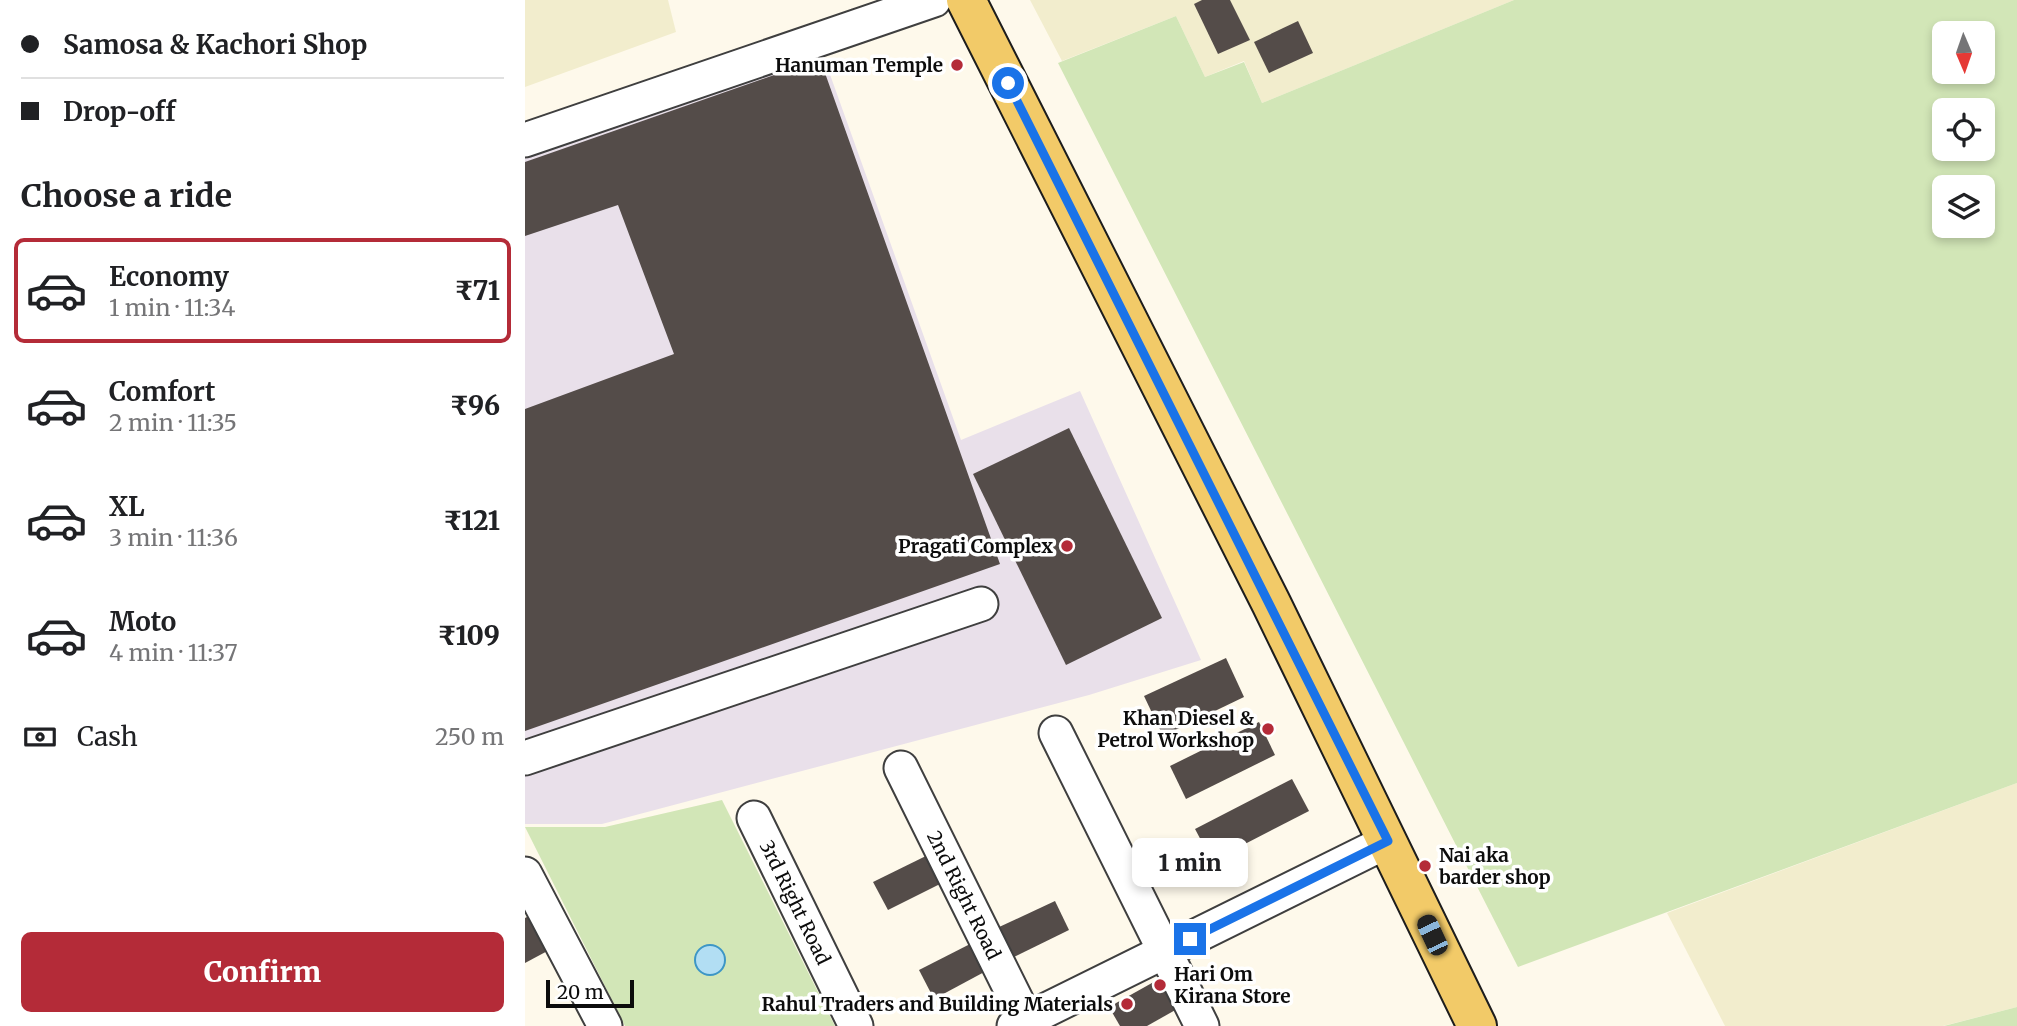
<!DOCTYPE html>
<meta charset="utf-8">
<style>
:root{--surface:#fff;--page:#f6f6f6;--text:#202124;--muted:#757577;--line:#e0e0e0;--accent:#b42b38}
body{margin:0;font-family:Merriweather,serif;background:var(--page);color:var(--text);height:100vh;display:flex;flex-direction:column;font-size:26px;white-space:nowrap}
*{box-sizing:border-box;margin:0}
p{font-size:23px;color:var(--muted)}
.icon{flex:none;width:38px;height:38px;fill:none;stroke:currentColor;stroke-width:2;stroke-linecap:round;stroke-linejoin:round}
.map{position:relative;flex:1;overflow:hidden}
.panel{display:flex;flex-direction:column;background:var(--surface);width:525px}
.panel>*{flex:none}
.banner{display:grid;align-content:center;height:154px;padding:0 21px;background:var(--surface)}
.needle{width:46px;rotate:178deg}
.tools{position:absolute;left:1407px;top:21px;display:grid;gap:14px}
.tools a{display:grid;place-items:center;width:63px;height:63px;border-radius:10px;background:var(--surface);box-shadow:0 4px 10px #0003;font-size:35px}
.scale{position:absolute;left:21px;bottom:18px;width:88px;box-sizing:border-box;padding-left:7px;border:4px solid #0c0c0c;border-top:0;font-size:19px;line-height:24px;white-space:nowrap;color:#0c0c0c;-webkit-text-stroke:5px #fff;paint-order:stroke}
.end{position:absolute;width:32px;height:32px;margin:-16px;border:9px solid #1a73e8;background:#fff;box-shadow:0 0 0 4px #fff}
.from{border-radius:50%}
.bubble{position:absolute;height:49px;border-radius:10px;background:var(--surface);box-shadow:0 4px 10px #0003;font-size:23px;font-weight:800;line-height:49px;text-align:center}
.car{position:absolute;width:21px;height:42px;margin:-21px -10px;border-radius:9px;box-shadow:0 0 5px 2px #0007;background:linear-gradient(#222 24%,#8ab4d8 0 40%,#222 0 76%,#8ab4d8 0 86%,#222 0)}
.banner b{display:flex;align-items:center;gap:24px;height:66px;font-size:26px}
.banner b+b{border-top:2px solid var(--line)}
.banner i{width:18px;height:18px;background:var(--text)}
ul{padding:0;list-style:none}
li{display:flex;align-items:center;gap:21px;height:105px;margin:0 14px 10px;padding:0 7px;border:4px solid transparent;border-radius:10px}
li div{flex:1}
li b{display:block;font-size:26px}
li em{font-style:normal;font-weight:800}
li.selected{border-color:var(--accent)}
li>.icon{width:63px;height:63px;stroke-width:1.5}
h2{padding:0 21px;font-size:32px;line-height:84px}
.pay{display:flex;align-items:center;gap:18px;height:77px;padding:0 21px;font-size:26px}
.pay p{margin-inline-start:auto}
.action{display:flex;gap:14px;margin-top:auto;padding:14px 21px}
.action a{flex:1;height:80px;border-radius:10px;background:var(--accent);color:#fff;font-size:28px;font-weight:800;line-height:80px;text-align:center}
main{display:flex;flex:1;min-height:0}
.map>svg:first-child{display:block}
</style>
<main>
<section class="panel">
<div class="banner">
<b><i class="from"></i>Samosa &amp; Kachori Shop</b>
<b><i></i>Drop-off</b>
</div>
<h2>Choose a ride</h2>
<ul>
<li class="selected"><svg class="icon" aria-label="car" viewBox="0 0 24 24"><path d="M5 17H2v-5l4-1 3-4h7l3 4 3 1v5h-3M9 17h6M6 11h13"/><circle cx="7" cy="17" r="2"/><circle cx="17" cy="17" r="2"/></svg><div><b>Economy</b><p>1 min · 11:34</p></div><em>₹71</em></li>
<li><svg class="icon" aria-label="car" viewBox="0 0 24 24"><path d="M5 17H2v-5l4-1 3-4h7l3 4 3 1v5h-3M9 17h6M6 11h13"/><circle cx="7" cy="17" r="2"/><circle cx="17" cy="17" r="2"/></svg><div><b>Comfort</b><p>2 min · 11:35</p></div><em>₹96</em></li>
<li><svg class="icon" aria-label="car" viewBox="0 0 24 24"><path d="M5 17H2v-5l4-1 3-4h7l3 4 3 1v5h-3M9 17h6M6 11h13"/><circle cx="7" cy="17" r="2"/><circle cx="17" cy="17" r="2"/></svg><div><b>XL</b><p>3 min · 11:36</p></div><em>₹121</em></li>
<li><svg class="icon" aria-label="car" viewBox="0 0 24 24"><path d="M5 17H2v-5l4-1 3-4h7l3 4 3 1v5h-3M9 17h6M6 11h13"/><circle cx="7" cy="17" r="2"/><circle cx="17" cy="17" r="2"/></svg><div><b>Moto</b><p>4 min · 11:37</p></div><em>₹109</em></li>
</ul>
<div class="pay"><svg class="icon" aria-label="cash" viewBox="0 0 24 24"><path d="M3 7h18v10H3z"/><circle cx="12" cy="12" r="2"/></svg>Cash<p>250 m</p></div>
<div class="action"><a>Confirm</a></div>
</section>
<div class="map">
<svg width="1492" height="1026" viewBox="0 0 1492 1026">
<rect width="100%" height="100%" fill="#fef9eb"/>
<!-- industrial -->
<polygon fill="#e9e0ea" points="298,55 436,440 555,391 676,660 564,695 77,824 0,824 0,157"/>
<!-- farmland -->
<g fill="#f2edcd">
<polygon points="0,0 143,0 151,32 0,87"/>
<polygon points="505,0 989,0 737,103 719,61 680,77 651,16 537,61"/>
<polygon points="1492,783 1492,1007 1418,1026 1200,1026 1142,913"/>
</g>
<!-- green -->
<g fill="#d2e6b7" fill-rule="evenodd">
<path d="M 989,0 L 1492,0 L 1492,783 L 993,967 L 533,63 L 651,16 L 680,77 L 719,62 L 737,103 ZM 1419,33 L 1458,33 L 1458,72 L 1419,72 ZM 1419,110 L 1458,110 L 1458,149 L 1419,149 ZM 1419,187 L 1458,187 L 1458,226 L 1419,226 Z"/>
<polygon points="197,800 310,1026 100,1026 0,827 80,827"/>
<polygon points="1492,1007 1492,1026 1419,1026"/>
</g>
<!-- water -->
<circle fill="#b2def3" stroke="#3d96c6" stroke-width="2" cx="185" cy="960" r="15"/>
<!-- building -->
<g fill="#544c49">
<polygon points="677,0 705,0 725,40 693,54 669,4"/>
<polygon points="773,21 788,53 744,73 729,42"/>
<polygon points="295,59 475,564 0,731 0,409 149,354 93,205 0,236 0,162"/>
<polygon points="544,428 637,618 541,665 448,474"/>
<polygon points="701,658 719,697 638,736 619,696"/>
<polygon points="734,722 750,755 661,799 645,766"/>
<polygon points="767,779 784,811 687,861 670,829"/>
<polygon points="407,853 421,881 363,910 348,882"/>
<polygon points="530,901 544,930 487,958 472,928"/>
<polygon points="10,913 28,948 0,963 0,918"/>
<polygon points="449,942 463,970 409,999 394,970"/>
<polygon points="643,974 661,1004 622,1026 595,1026 584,1007"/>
</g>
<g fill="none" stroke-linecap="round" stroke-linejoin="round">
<defs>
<g id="minor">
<polyline points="0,140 409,0"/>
<polyline points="531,733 677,1026"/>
<polyline points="0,758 456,604"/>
<path id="s1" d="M 376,768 L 504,1026"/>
<path id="s2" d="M 229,818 L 331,1026"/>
<polyline points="0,874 80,1026"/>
<polyline points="489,1026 863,841"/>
</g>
<polyline id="major" points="441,0 746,603 952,1026"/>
</defs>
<!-- minor casing -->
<use href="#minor" stroke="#3f3f3f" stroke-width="37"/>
<!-- major casing -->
<use href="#major" stroke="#1d1d1d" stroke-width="42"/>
<!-- minor -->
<use href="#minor" stroke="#fff" stroke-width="33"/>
<!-- major -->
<use href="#major" stroke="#f2ca68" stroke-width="38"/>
</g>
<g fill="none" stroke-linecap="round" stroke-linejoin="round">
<!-- route -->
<polyline stroke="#1a73e8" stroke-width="9" points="483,83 863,841 665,939"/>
</g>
<!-- markers -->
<g fill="#b42b38" stroke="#fff" stroke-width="2.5">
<circle cx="432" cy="65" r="7"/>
<circle cx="542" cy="546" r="7"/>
<circle cx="743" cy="729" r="7"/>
<circle cx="900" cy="866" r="7"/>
<circle cx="635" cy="985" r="7"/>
<circle cx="602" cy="1004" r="7"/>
</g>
<g text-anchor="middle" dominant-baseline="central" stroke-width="7" stroke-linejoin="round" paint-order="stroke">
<!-- poi labels -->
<g font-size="19" font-weight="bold" fill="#0c0c0c" stroke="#fff" text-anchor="end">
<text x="418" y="65">Hanuman Temple</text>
<text x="528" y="546">Pragati Complex</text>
<text x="729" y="718">Khan Diesel &amp;<tspan x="729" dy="22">Petrol Workshop</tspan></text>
<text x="914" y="855" text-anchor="start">Nai aka<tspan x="914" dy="22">barder shop</tspan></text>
<text x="649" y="974" text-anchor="start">Hari Om<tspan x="649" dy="22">Kirana Store</tspan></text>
<text x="588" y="1004">Rahul Traders and Building Materials</text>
</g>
<!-- street labels -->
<g font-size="19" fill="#0c0c0c" stroke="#fff">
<text stroke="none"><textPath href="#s1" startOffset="142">2nd Right Road</textPath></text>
<text stroke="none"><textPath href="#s2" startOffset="94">3rd Right Road</textPath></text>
</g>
</g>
</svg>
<div class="tools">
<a><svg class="needle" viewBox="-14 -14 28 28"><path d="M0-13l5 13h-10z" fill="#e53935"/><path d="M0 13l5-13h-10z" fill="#757577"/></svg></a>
<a><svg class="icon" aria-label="locate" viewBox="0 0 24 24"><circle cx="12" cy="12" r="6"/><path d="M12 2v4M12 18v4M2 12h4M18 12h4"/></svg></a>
<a><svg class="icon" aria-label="layers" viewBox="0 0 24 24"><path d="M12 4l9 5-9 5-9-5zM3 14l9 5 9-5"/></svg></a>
</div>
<div class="scale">20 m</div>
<i class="end from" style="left:483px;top:83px"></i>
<i class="end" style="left:665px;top:939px"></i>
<div class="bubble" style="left:607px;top:838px;width:116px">1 min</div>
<i class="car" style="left:907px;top:935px;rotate:335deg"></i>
</div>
</main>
